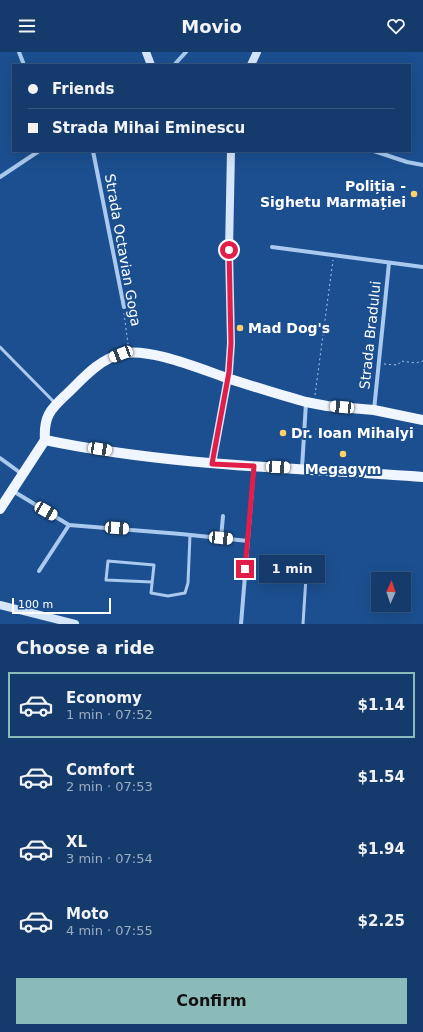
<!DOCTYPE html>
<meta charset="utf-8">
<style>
:root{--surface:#143b6b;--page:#214673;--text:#f1f3f6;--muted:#9dadc1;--line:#33557e;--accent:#8bbbb9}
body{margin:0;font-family:"DejaVu Sans",sans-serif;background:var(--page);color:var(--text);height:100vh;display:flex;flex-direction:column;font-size:15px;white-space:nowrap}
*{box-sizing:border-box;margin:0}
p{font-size:13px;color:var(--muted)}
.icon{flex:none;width:22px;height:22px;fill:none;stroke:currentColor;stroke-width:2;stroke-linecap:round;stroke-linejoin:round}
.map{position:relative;height:572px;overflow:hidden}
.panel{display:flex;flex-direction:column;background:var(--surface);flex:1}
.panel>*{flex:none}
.top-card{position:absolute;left:12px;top:12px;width:399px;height:88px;border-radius:0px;box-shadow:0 4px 16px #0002,0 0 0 1px var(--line);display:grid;align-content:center;height:88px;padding:0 16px;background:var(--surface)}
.needle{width:26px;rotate:3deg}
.controls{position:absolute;left:371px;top:520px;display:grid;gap:8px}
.controls a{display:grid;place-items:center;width:40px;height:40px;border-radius:0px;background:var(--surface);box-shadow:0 4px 16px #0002,0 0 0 1px var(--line);font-size:20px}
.scale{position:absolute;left:12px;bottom:10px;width:99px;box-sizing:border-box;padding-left:4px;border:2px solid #fff;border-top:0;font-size:11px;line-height:14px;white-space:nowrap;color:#fff;-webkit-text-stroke:3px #1b4f8f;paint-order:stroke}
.end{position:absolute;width:18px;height:18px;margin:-9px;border:5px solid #e11d48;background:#fff;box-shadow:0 0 0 2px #fff}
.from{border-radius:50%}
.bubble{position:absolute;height:28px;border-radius:0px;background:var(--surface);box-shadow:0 4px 16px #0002,0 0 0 1px var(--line);font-size:13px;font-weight:600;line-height:28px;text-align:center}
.car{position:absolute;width:12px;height:24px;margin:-12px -6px;border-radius:5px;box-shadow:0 0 3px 1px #0007;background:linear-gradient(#fff 24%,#345 0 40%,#fff 0 76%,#345 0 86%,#fff 0)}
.top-card b{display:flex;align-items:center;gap:14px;height:38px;font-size:15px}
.top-card b+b{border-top:1px solid var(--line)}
.top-card i{width:10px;height:10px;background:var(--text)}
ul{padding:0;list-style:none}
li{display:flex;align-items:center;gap:12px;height:66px;margin:0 8px 6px;padding:0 8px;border:2px solid transparent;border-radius:0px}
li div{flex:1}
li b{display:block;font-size:15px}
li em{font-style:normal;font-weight:600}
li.current{border-color:var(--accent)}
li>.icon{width:36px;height:36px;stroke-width:1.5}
h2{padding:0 16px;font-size:18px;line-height:48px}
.button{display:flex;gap:8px;margin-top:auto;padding:8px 16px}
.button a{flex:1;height:46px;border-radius:0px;background:var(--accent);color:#111;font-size:16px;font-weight:600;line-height:46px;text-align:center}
header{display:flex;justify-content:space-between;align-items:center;height:52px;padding:0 16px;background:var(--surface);font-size:18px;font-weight:600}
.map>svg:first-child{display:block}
</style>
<header><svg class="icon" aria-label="menu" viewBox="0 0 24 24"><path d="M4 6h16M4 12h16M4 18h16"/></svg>Movio<svg class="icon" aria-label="heart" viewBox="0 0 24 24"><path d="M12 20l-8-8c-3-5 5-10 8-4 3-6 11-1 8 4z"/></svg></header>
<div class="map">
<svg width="423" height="572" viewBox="0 0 423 572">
<rect width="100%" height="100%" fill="#1b4f8f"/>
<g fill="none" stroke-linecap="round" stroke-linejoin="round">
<!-- path -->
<g stroke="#a9c9ee" stroke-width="1" stroke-dasharray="2 3" stroke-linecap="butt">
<polyline points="124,261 128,292"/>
<polyline points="384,312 398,313 401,309 416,311 423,309"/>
<polyline points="315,343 333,208"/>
</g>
<!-- lane -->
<g stroke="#a9c9ee" stroke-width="3">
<polyline points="0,295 55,351"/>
<polyline points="152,530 106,528 108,509 154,513 151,541 168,544 185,541 188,531 190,483"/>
<polyline points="303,572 306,525"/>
</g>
<!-- street -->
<g stroke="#a9c9ee" stroke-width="4">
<polyline points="19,0 24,13"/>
<polyline points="174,13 186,0"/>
<polyline points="93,99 124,255"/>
<polyline points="374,99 407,110 423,113"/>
<polyline points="0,125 39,99"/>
<polyline points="272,195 423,215"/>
<polyline points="374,358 389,211"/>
<polyline points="0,406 22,422"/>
<polyline points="302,416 306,351"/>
<polyline points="13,439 69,473 181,482 248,489"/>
<polyline points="221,486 223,464"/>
<polyline points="39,519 69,473"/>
<polyline points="241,572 254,414"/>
</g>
<!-- secondary -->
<g stroke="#d6e6fa" stroke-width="8">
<polyline points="146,0 151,13"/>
<polyline points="251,13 257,0"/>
<polyline points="212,412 229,320 231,291 229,198 231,99"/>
<polyline points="0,553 75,572"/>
</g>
<!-- primary -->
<g stroke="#f0f6ff" stroke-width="10">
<path d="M 45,388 C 43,360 54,355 72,337 C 86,323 101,307 121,302 C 147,294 203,318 230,327 C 255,335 280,343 306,350 L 327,354 L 374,358 L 423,368"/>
<path d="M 45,388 C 169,414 297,416 423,425"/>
<polyline points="0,457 45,388"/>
</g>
</g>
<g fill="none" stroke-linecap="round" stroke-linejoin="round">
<!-- route -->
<polyline stroke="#e11d48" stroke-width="5" points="229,198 231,291 229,320 212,412 254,414 245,517"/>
</g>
<!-- markers -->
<g fill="#ffd166" stroke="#1b4f8f" stroke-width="1.5">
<circle cx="414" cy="142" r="4"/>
<circle cx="240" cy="276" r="4"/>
<circle cx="283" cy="381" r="4"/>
<circle cx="343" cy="402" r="4"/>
</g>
<g text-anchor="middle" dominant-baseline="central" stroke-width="4" stroke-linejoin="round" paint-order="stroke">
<!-- poi labels -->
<g font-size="14" font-weight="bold" fill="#fff" stroke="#1b4f8f" text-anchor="start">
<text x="406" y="134" text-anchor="end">Poliția -<tspan x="406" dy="16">Sighetu Marmației</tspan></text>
<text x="248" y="276">Mad Dog's</text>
<text x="291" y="381">Dr. Ioan Mihalyi</text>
<text x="343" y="417" text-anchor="middle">Megagym</text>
</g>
<!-- street labels -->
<g font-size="14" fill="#fff" stroke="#1b4f8f">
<text transform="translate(123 198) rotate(80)">Strada Octavian Goga</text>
<text transform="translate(370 283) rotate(-84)">Strada Bradului</text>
</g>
</g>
</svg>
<div class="controls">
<a><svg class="needle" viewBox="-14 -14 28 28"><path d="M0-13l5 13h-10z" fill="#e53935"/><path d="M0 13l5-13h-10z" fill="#9dadc1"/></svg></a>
</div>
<div class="scale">100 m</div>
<i class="end from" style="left:229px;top:198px"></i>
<i class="end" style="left:245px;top:517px"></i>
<div class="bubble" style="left:259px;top:503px;width:66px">1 min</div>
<i class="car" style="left:121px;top:302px;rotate:249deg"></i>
<i class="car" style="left:342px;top:355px;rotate:275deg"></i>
<i class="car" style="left:100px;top:397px;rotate:99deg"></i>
<i class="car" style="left:278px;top:415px;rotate:93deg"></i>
<i class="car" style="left:46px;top:459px;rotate:120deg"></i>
<i class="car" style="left:117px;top:476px;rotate:94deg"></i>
<i class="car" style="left:221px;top:486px;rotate:96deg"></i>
<div class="top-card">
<b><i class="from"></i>Friends</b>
<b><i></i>Strada Mihai Eminescu</b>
</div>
</div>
<section class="panel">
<h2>Choose a ride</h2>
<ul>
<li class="current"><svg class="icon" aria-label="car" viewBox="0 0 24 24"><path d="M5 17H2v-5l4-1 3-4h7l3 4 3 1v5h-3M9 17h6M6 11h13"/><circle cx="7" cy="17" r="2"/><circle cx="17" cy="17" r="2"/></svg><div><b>Economy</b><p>1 min · 07:52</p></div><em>$1.14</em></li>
<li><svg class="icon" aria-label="car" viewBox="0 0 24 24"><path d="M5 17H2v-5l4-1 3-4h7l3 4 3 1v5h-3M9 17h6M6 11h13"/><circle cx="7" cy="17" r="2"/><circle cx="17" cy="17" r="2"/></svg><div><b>Comfort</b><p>2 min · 07:53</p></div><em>$1.54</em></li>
<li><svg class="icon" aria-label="car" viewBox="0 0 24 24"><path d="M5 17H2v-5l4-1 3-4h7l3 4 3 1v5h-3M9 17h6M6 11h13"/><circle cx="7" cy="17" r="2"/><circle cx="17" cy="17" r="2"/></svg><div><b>XL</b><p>3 min · 07:54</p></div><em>$1.94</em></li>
<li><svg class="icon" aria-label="car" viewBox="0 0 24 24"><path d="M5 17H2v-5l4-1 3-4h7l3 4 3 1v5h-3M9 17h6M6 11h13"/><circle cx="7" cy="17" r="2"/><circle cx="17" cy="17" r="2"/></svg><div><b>Moto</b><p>4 min · 07:55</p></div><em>$2.25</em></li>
</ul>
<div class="button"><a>Confirm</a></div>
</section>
